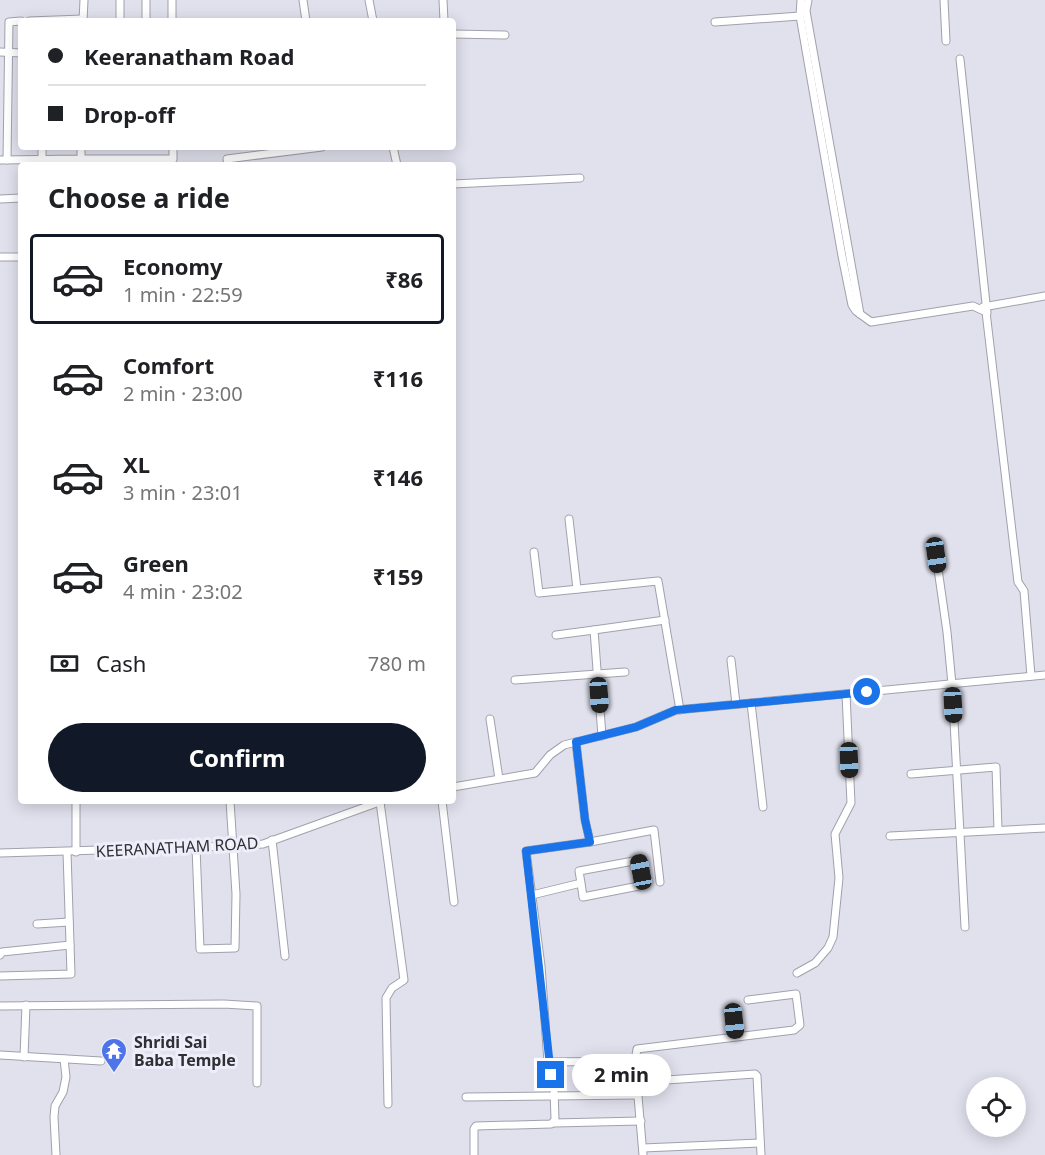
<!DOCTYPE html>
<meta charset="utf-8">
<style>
:root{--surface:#fff;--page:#f6f6f6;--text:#202124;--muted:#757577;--line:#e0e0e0;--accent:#111827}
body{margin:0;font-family:"Noto Sans",sans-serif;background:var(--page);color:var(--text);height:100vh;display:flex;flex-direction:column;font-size:22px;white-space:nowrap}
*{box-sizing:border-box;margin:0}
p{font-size:20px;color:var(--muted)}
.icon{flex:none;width:33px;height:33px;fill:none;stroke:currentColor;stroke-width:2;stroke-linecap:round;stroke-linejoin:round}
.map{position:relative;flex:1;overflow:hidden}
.details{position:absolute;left:18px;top:162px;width:438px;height:642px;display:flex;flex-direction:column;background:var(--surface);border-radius:6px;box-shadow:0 3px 15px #0003}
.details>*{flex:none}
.banner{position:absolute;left:18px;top:18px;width:438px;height:132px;border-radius:6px;box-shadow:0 3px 15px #0003;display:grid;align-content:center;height:132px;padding:0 30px;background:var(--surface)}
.tools{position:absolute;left:966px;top:1077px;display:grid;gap:12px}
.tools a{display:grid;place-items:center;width:60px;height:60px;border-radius:50%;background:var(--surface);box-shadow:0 3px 15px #0003;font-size:30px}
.end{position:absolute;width:27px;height:27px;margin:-14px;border:8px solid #1a73e8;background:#fff;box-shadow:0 0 0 3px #fff}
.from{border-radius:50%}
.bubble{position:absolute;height:42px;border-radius:21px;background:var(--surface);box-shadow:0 3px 15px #0003;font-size:20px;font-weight:700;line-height:42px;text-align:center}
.car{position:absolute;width:18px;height:36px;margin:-18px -9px;border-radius:8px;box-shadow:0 0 4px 2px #0007;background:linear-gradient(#222 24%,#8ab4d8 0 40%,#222 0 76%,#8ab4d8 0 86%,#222 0)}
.banner b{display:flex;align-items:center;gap:21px;height:57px;font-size:22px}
.banner b+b{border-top:2px solid var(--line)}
.banner i{width:15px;height:15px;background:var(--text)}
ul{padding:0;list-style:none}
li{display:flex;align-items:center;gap:18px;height:90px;margin:0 12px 9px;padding:0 18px;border:3px solid transparent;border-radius:6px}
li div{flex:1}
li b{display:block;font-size:22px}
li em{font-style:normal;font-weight:700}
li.on{border-color:var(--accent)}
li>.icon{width:54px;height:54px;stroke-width:1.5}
h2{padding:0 30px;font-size:27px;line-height:72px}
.pay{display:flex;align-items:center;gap:15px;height:66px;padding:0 30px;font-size:22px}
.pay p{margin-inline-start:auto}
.cta{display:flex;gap:12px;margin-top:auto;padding:12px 30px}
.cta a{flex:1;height:69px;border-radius:36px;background:var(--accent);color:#fff;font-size:24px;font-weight:700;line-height:69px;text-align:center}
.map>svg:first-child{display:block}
</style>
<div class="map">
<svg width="1045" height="1155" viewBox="0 0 1045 1155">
<rect width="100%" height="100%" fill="#e0e1ed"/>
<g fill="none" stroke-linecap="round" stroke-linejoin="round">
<defs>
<g id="minor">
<polyline points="120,0 120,21"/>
<polyline points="146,0 146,21"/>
<polyline points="172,0 172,21"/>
<polyline points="303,0 306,21"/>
<polyline points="369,0 373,21"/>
<polyline points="443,0 444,21"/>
<polyline points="801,0 800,16 842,256 852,305 856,311 871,322 973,306 986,312 1018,582 1024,591 1031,676"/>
<polyline points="808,0 806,11 860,314"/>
<polyline points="944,0 946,41"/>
<polyline points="29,21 83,19"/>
<polyline points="83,21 84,0"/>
<polyline points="715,22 800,16"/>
<polyline points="453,34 505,35"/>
<polyline points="0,52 21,53"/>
<polyline points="960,59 987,313"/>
<polyline points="393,147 397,165"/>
<polyline points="0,160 81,159 81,147"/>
<polyline points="7,160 9,22 21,21"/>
<polyline points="42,160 42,147"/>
<polyline points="81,165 81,159 173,159 173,147"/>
<polyline points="228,165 227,159 322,147"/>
<polyline points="453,184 580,178"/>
<polyline points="0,199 21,198"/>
<polyline points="0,257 21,257"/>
<polyline points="983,307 1045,296"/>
<polyline points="569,519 577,589"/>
<polyline points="534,552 539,593 658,581 680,710"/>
<polyline points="936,555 947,632 952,684 965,927"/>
<polyline points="556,635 594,630"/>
<polyline points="731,660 736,704"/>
<polyline points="515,680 625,672"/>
<polyline points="751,703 763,807"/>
<polyline points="490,719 499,779"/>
<polyline points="602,736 594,630 665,620"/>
<polyline points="576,742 585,820 590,842"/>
<polyline points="911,774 996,767 998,830"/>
<polyline points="453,787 535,773 550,755 564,745 636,727 676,710 1045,675"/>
<polyline points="442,801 454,902"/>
<polyline points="380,802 404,980 392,988 386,998 388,1104"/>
<polyline points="890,836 1045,828"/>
<polyline points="272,840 285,956"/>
<polyline points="196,847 200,949 235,948 236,894 230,801"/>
<polyline points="76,852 76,801"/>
<polyline points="0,853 233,846 263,844 382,801"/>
<polyline points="532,895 581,883 583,897 644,885 639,860 579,871 581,883"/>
<polyline points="37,924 69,922"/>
<polyline points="0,955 2,952 70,945"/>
<polyline points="797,973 815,963 828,948 833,937 839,878 835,834 851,803 846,694"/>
<polyline points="0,976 71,974 67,852"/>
<polyline points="0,1006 224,1004 257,1006 257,1083"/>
<polyline points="732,1007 735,1036"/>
<polyline points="0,1055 101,1061"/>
<polyline points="24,1057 26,1005"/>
<polyline points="548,1062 635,1061"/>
<polyline points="637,1082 755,1074 757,1076 761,1155"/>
<polyline points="466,1097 638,1095"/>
<polyline points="554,1123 641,1121"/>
<polyline points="643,1148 760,1143"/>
<polyline points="56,1155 54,1117 55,1106 63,1092 66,1077 64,1059"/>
<polyline points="474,1155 474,1129 476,1126 551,1124 555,1120 554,1089 548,1062 541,966 526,851 590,842 654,830 660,882"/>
<polyline points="643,1155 635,1061 637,1049 794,1030 800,1025 796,994 748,1000"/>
</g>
</defs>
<!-- minor casing -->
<use href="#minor" stroke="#a0a1ad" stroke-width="9"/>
<!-- minor -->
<use href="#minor" stroke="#fff" stroke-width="7"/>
</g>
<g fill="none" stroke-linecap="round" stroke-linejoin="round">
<!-- route -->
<polyline stroke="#1a73e8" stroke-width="8" points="551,1075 526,851 590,842 585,820 576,742 636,727 676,710 867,692"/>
</g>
<!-- icons -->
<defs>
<symbol id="temple-pin" viewBox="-11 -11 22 30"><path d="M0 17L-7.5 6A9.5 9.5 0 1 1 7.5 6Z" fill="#4f74e8" stroke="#edeefa"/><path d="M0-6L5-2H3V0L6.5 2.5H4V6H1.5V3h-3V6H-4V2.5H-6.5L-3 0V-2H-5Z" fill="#fff"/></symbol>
</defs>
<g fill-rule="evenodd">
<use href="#temple-pin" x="99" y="1036" width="30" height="40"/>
</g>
<g text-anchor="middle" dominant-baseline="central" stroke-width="6" stroke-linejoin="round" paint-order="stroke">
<!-- street labels -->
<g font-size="16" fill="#2f2f34" stroke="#edeefa">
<text transform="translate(177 847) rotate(-3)">KEERANATHAM ROAD</text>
</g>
<!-- poi labels -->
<g font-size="16" font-weight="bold" fill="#2f2f34" stroke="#edeefa" text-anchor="start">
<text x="134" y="1042">Shridi Sai<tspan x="134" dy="18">Baba Temple</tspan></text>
</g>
</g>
</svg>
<div class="tools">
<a><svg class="icon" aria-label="locate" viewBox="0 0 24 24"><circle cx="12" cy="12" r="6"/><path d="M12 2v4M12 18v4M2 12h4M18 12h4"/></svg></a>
</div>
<i class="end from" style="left:867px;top:692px"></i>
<i class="end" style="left:551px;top:1075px"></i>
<div class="bubble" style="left:572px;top:1054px;width:99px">2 min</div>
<i class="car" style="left:936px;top:555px;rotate:172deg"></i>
<i class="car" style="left:599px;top:695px;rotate:176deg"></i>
<i class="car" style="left:953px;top:705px;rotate:177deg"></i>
<i class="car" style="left:849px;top:760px;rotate:178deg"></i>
<i class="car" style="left:641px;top:872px;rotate:349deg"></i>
<i class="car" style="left:734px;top:1021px;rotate:174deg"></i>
<div class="banner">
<b><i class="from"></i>Keeranatham Road</b>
<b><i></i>Drop-off</b>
</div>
<section class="details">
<h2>Choose a ride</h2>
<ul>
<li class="on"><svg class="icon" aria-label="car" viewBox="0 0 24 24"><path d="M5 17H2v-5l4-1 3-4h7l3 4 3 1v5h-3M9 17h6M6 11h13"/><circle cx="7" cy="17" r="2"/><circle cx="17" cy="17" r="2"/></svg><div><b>Economy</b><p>1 min · 22:59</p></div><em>₹86</em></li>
<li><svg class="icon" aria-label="car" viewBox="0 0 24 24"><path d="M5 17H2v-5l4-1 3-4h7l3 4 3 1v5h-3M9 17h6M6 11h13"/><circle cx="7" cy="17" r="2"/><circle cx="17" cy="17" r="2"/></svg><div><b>Comfort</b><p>2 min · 23:00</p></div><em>₹116</em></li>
<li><svg class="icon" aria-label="car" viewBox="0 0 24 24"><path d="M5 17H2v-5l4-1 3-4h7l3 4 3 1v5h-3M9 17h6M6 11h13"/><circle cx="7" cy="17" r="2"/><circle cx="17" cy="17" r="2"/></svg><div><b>XL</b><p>3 min · 23:01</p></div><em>₹146</em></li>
<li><svg class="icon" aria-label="car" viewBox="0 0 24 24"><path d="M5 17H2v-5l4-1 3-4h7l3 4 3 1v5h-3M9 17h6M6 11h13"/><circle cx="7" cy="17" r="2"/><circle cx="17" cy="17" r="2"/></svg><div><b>Green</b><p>4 min · 23:02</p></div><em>₹159</em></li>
</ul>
<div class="pay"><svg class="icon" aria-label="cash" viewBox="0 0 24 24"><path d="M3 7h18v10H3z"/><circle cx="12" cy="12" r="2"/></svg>Cash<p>780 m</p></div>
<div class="cta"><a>Confirm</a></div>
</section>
</div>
